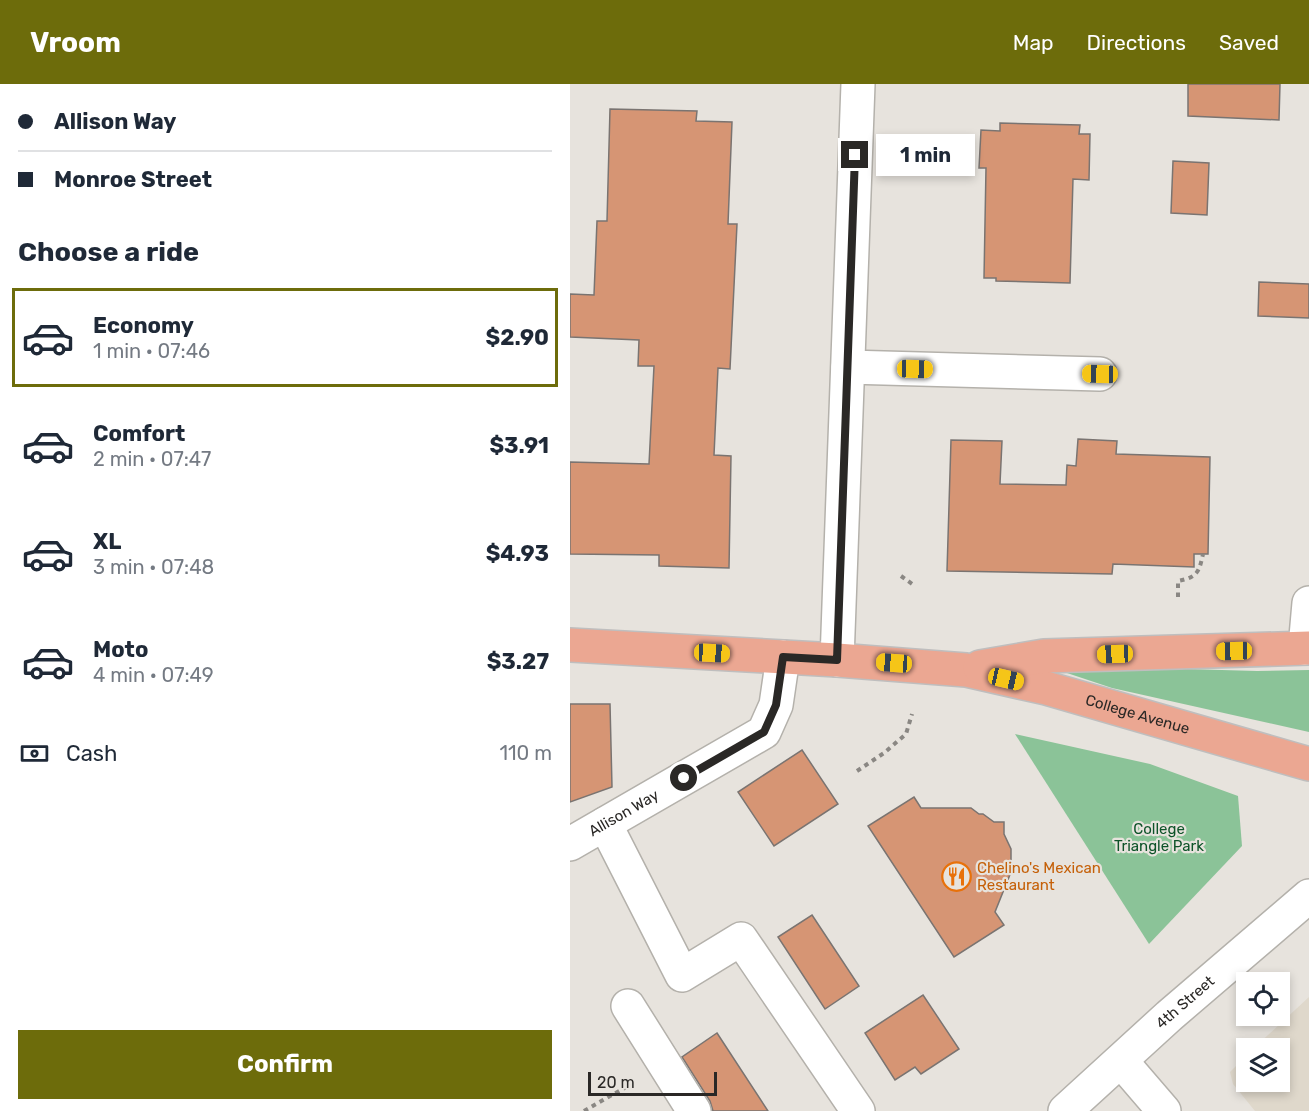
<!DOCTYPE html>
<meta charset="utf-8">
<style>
:root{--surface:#fff;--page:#f2f2f3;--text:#1f2937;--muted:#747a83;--line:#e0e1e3;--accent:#6d6c0b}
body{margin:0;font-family:Rubik,sans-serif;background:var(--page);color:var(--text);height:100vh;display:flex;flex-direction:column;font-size:22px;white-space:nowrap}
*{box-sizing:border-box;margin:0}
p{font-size:20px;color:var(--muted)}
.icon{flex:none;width:33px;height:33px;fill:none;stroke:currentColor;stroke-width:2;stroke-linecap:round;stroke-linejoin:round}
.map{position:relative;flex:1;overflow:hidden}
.details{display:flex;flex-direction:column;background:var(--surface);width:570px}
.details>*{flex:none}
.guide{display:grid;align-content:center;height:132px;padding:0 18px;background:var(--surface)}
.controls{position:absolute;left:666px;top:888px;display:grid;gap:12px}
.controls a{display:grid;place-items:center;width:54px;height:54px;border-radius:0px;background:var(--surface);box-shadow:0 3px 9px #0003;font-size:30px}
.scale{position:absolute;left:18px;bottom:15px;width:129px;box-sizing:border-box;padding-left:6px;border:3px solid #2a2826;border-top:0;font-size:16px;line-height:21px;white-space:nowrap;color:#2a2826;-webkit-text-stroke:4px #e7e3dd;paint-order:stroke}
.end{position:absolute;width:27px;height:27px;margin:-14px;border:8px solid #2a2826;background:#fff;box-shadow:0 0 0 3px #fff}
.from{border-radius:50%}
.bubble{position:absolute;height:42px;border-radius:0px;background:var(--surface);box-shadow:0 3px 9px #0003;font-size:20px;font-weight:700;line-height:42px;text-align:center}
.car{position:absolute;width:18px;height:36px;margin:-18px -9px;border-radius:8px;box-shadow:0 0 4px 2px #0007;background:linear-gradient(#f5c518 24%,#345 0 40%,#f5c518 0 76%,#345 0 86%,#f5c518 0)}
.guide b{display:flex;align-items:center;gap:21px;height:57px;font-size:22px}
.guide b+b{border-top:2px solid var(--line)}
.guide i{width:15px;height:15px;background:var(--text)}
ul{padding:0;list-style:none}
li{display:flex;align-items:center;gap:18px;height:99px;margin:0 12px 9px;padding:0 6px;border:3px solid transparent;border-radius:0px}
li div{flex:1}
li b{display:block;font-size:22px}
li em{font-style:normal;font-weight:700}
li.active{border-color:var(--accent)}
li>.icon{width:54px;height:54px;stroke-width:1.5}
h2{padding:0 18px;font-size:27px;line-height:72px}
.pay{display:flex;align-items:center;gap:15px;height:66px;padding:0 18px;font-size:22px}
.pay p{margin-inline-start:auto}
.primary-button{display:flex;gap:12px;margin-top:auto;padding:12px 18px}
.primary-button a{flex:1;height:69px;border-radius:0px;background:var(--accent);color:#fff;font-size:24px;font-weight:700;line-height:69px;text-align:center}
header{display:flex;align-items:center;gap:36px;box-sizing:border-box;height:84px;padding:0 30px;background:var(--accent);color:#fff}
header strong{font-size:28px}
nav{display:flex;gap:33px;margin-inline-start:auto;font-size:21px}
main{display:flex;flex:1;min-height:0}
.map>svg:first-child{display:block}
</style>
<header>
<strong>Vroom</strong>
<nav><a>Map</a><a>Directions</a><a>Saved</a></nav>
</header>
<main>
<section class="details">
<div class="guide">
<b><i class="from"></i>Allison Way</b>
<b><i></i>Monroe Street</b>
</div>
<h2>Choose a ride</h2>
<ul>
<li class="active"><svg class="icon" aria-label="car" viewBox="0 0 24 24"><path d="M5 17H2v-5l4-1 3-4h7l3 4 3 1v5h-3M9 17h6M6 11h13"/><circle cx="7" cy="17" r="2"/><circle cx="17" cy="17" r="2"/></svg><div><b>Economy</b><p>1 min · 07:46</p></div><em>$2.90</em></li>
<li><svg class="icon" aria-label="car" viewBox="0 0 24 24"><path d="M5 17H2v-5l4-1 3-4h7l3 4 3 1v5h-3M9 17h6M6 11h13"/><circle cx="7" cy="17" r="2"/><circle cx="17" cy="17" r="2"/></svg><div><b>Comfort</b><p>2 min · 07:47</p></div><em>$3.91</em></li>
<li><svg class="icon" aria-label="car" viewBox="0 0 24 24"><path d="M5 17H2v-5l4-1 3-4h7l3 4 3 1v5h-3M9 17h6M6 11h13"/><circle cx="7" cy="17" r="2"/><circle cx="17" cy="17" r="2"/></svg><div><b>XL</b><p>3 min · 07:48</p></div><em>$4.93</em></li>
<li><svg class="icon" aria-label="car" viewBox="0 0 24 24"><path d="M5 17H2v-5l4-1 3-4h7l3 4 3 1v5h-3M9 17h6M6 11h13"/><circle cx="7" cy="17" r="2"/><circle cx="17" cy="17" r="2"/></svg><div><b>Moto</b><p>4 min · 07:49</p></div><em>$3.27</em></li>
</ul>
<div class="pay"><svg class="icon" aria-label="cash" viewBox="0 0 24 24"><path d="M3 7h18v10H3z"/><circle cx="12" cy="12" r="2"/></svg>Cash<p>110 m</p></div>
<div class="primary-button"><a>Confirm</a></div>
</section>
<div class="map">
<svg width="739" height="1027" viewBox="0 0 739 1027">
<rect width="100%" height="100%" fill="#e7e3dd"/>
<!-- built -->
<polygon fill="#dfd8cb" points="739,913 739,1027 685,1027 663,1000 660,988 676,972 676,998 710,998 710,964 684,964"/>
<!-- green -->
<g fill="#8bc398">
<polygon points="473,581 687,587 739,586 739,648 542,604"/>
<polygon points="445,650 580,680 668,712 672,762 579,860"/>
</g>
<!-- building -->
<g fill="#d69574" stroke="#7a7471" stroke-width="1.5">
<polygon points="618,0 710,0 709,36 618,32"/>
<polygon points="40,25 127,27 126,37 162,38 158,140 167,140 160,285 148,284 144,371 161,372 159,484 89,482 89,471 0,470 0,378 79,380 84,282 68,282 69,256 0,253 0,210 24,211 27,137 37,137"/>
<polygon points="430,39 510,41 509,50 520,50 519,96 503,95 500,199 426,197 426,194 414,194 416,84 409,84 411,46 430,47"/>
<polygon points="603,77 639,79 637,131 601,129"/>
<polygon points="689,198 739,200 739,234 688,232"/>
<polygon points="508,355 547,357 546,370 640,373 638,470 624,470 624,483 543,480 542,490 377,487 381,356 432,357 430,400 496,401 497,381 506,382"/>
<polygon points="0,620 40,620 42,703 0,718"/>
<polygon points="232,666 268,720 204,762 168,708"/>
<polygon points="344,713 351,724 401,724 409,730 413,730 424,738 434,738 434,750 441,765 441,788 425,828 434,841 384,873 298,742"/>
<polygon points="242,831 289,902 255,925 208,853"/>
<polygon points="353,911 389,965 351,990 345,983 325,996 295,949"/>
<polygon points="147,949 198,1027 143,1027 140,1017 112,973"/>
</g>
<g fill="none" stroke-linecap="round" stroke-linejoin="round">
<defs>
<g id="minor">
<polyline points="278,283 530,290"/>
<polyline points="739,519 735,564 739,563"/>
<polyline points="267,576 288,0"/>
<polyline points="35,740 112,891 171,855 288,1027"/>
<path id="s1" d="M 0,760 L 194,648 L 206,621 L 213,573"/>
<polyline points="58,922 124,1027"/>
<polyline points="551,977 594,1027"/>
<path id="s2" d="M 495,1027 L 599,932 L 739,812"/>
</g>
<g id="major">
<path id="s3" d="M 0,561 L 267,576 L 396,586 L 476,604 L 739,680"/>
<polyline points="410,583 474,572 739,564"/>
</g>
</defs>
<!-- minor casing -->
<use href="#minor" stroke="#b4b1ab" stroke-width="36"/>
<!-- major casing -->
<use href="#major" stroke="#bfbebe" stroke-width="36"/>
<!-- path -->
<g stroke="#8a8783" stroke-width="4" stroke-dasharray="4.5 4.5" stroke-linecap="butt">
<polyline points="331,492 345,502"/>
<path d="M 608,513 L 608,497 C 628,493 629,488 633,470"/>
<polyline points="287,687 314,669 336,650 342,630"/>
<polyline points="14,1027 63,999"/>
</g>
<!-- minor -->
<use href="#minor" stroke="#fff" stroke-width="33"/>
<!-- major -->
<use href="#major" stroke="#eba792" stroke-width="33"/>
</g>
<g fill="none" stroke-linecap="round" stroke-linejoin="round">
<!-- route -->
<polyline stroke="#2a2826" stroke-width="8" points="114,694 194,648 206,621 213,573 267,576 285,71"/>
</g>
<!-- icons -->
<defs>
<symbol id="restaurant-ring" viewBox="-11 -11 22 22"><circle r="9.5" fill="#e7e3dd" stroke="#e8710a" stroke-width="1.5"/><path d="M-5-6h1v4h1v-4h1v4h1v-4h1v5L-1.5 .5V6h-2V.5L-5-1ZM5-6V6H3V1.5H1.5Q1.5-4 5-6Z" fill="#e8710a"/></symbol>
</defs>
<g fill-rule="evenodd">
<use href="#restaurant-ring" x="370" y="776" width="33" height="33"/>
</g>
<g text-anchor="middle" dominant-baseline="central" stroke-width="4.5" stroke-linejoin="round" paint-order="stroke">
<!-- street labels -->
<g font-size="15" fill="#2a2826" stroke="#e7e3dd">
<text stroke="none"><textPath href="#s3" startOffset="574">College Avenue</textPath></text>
<text stroke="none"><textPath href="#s1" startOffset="62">Allison Way</textPath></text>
<text stroke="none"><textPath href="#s2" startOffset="162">4th Street</textPath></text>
</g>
<!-- park labels -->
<g font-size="15" fill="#0d5329" stroke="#e7e3dd">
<text x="589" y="745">College<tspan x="589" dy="17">Triangle Park</tspan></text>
</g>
<!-- food labels -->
<g font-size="15" fill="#c56008" stroke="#e7e3dd" text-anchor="start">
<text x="407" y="784">Chelino's Mexican<tspan x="407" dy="17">Restaurant</tspan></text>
</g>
</g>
</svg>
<div class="controls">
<a><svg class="icon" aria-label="locate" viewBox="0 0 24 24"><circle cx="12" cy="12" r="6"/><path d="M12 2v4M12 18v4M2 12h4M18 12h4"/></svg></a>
<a><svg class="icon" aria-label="layers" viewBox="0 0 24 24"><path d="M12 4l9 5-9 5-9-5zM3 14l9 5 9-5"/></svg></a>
</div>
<div class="scale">20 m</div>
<i class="end from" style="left:114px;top:694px"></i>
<i class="end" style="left:285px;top:71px"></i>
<div class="bubble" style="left:306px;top:50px;width:99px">1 min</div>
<i class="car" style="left:345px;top:285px;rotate:91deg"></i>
<i class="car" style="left:530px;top:290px;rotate:271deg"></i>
<i class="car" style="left:664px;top:567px;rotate:269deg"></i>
<i class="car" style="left:142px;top:569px;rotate:93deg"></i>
<i class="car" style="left:545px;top:570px;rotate:268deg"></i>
<i class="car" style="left:324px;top:579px;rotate:274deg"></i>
<i class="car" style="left:436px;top:595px;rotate:103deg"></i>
</div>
</main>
